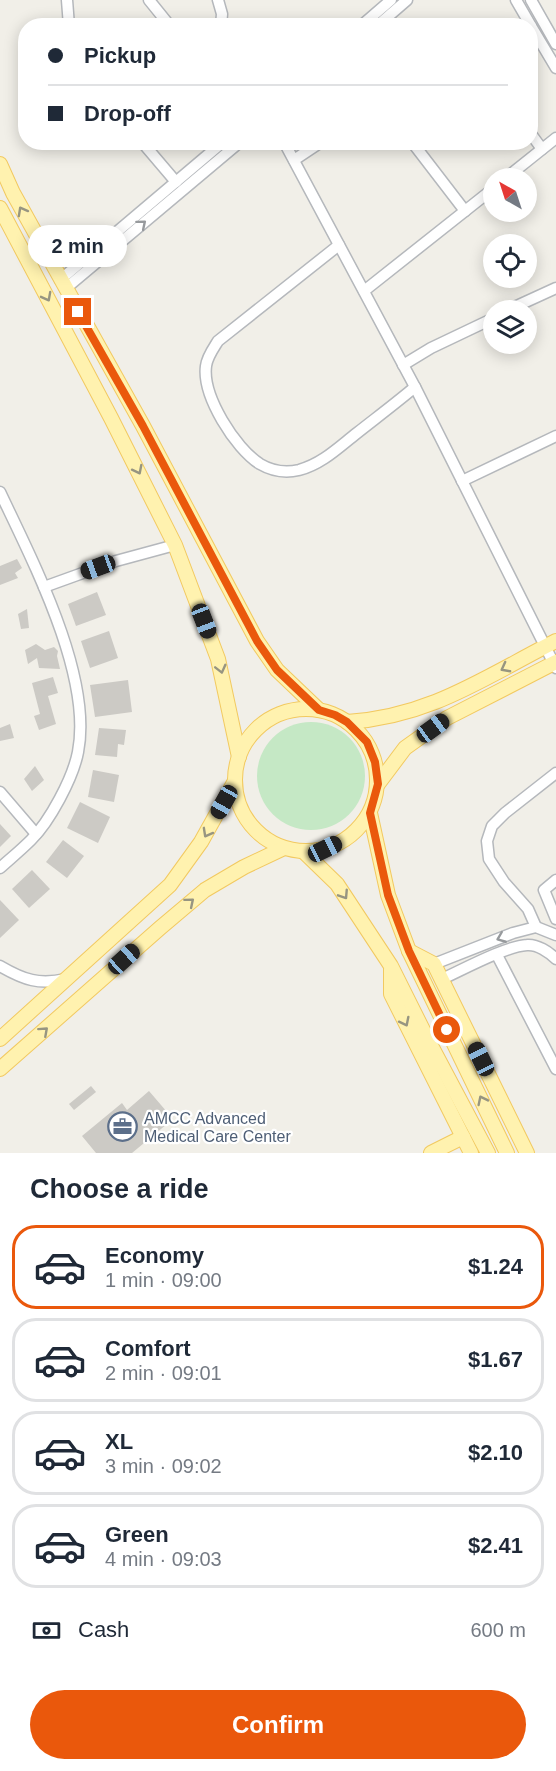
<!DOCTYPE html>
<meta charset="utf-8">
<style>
:root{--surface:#fff;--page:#f6f6f7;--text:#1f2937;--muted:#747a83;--line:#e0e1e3;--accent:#ea580c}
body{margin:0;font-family:Helvetica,sans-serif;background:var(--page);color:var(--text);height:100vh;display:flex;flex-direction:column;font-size:22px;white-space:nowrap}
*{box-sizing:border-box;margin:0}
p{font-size:20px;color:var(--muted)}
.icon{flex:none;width:33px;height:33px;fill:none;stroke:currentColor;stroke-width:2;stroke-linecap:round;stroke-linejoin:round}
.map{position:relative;height:1153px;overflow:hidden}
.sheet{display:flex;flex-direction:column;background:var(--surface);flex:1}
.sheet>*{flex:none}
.banner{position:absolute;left:18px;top:18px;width:520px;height:132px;border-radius:24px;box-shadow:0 3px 15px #0003;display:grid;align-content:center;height:132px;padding:0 30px;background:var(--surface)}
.needle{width:39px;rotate:321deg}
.controls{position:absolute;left:483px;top:168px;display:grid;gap:12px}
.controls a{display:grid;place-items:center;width:54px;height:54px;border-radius:50%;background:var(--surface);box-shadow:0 3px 15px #0003;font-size:30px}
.end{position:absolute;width:27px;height:27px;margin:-14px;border:8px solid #ea580c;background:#fff;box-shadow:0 0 0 3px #fff}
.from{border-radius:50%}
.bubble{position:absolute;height:42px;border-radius:21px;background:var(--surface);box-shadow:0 3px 15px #0003;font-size:20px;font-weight:700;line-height:42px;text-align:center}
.car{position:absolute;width:18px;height:36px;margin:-18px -9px;border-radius:8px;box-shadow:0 0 4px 2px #0007;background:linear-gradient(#222 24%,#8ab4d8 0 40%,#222 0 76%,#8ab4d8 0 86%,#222 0)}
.banner b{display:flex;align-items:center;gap:21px;height:57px;font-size:22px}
.banner b+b{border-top:2px solid var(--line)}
.banner i{width:15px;height:15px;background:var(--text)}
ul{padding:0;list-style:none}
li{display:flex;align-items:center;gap:18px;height:84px;margin:0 12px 9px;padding:0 18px;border:3px solid var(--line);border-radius:24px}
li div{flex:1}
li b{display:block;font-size:22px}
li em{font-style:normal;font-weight:700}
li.current{border-color:var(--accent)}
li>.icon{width:54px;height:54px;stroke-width:1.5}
h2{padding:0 30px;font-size:27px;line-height:72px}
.pay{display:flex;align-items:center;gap:15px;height:66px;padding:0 30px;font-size:22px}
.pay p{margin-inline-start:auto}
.primary-button{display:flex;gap:12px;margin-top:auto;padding:12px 30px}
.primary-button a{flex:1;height:69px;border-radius:36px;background:var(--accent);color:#fff;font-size:24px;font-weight:700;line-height:69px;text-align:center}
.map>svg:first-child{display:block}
</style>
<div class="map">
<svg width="556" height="1153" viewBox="0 0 556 1153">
<rect width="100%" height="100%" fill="#f1efe8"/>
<!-- green -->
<circle fill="#c5e8c5" cx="311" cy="776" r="54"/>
<!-- building -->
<g fill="#cccac5">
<polygon points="17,559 22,568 15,573 18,578 0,585 0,566"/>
<polygon points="97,592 106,615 76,626 68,604"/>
<polygon points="27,609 29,628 21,629 18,614"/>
<polygon points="109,631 118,658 90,668 81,641"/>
<polygon points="36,644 45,650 54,647 58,651 57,656 60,669 39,668 37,658 28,664 25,650"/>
<polygon points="53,677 58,693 48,696 56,724 39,730 34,716 40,714 32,683"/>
<polygon points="128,680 132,712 95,717 90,685"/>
<polygon points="10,724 14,738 0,741 0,728"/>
<polygon points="99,728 126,730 124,745 118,744 117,757 95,755"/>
<polygon points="35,766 44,780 32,791 24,779"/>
<polygon points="93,770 119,775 114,802 88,797"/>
<polygon points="80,802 110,817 98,843 67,828"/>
<polygon points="0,824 11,836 0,847"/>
<polygon points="63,840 84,856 67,878 46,862"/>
<polygon points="32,870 50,889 29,908 12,889"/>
<polygon points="0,900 19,920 0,938"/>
<polygon points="91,1086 96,1092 74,1110 69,1104"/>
<polygon points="149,1091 173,1119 132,1153 96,1153 82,1136 122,1103 127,1110"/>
</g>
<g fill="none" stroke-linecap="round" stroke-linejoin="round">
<defs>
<g id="minor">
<polyline points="67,0 69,26"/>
<polyline points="149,0 170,26"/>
<polyline points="218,0 222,14 221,26"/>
<polyline points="516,0 531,26"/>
<polyline points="531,0 556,44"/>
<polyline points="361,26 391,0"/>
<polyline points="377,26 407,0"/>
<polyline points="531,26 556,68"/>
<polyline points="531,134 542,149"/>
<polyline points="142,142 176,182"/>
<polyline points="284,142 415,387 556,668"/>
<polyline points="412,142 465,211"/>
<polyline points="294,160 321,142"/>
<polyline points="506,178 556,138"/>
<path d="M 339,245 L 218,341 C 213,349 207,357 206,366 C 202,396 235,448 260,464 C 272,471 286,473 299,470 C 322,464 339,447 357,433 C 376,418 396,403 415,387"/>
<polyline points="60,280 223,142"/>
<polyline points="65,289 240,142"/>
<polyline points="364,291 494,188"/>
<polyline points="508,310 556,288"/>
<polyline points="403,365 431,348 494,318"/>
<polyline points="462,481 556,436"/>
<path d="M 0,492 C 32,560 93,676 78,752 C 73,778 50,821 31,840 C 21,850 10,859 0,868"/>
<polyline points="44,587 116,561 175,545"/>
<polyline points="0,792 36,834"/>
<polyline points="556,880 544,890 556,919"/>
<polyline points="536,927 528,909 504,882 489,859 487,841 492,826 505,813 556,773"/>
<polyline points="497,955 556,1069"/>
<polyline points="434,964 513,933 536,927 556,935"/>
<path d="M 0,966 C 24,980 39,985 66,979"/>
<path d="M 442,979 C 462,970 506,946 527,945 C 537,944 549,952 556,959"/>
</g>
<g id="major">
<polyline points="0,164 13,193 143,426 257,641 277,670 319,710"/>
<polyline points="0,208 111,418 175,545 218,659 239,757"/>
<circle cx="306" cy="780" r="71"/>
<path d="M 347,722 C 430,717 485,677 556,641"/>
<polyline points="378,784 405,748 447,718 556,662"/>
<polyline points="370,813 388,895 409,951 507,1153"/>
<polyline points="304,852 337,884 391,966 427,1038 488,1153"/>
<polyline points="409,951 434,964 527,1153"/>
<polyline points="391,969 391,994 471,1153"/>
<polyline points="0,1039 170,885 201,842 235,781"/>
<polyline points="0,1069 160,928 205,890 244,867 282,849"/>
<polyline points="431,1153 463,1137"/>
</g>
</defs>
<!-- minor casing -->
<use href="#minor" stroke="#b5b8bc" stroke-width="13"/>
<!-- major casing -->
<use href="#major" stroke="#f2c960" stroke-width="16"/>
<!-- minor -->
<use href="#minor" stroke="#fff" stroke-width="10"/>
<!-- major -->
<use href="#major" stroke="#fff2af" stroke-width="14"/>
</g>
<!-- one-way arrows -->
<defs><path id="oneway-chevron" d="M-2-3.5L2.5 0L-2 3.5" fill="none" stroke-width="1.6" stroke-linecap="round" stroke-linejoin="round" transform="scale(1.5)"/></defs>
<g stroke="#979581">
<use href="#oneway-chevron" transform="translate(22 211) rotate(-119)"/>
<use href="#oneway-chevron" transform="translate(47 297) rotate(62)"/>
<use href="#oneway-chevron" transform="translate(138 470) rotate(63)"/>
<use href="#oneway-chevron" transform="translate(505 668) rotate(152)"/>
<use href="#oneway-chevron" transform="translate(221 669) rotate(76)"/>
<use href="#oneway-chevron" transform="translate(207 833) rotate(119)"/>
<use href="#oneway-chevron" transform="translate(344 895) rotate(57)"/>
<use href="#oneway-chevron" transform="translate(190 902) rotate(-40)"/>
<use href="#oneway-chevron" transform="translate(405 1022) rotate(63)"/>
<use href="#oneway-chevron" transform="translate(44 1031) rotate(-42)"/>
<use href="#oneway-chevron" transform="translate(482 1100) rotate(-116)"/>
</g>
<g stroke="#979a9d">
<use href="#oneway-chevron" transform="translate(142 224) rotate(-40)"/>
<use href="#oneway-chevron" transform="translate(501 938) rotate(158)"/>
</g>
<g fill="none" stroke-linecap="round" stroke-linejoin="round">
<!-- route -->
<polyline stroke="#ea580c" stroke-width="8" points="78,312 143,426 257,641 277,670 319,710 335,715 347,722 367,742 375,762 378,784 370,813 388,895 409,951 447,1030"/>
</g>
<!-- icons -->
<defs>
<symbol id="office-ring" viewBox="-11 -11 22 22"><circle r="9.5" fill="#fff" stroke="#5c6f8a" stroke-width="1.5"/><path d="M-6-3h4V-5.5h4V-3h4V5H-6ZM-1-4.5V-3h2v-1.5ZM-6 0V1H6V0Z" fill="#5c6f8a"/></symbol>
</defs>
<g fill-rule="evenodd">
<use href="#office-ring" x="106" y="1110" width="33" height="33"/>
</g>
<g text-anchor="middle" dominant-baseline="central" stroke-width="4.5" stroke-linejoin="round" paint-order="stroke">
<!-- service labels -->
<g font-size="16" fill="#4e5e75" stroke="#fff" text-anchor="start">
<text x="144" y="1118">AMCC Advanced<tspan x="144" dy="18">Medical Care Center</tspan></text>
</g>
</g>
</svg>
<div class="controls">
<a><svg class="needle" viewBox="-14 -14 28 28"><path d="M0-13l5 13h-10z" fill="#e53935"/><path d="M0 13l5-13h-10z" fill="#747a83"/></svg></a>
<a><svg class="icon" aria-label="locate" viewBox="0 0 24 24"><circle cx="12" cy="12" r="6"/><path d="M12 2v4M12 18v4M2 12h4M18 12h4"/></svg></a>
<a><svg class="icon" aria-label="layers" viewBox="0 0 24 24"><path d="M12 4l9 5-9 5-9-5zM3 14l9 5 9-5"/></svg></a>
</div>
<i class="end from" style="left:447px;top:1030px"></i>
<i class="end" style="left:78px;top:312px"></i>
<div class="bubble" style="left:28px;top:225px;width:99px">2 min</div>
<i class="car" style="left:98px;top:567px;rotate:250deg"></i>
<i class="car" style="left:204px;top:621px;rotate:159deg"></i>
<i class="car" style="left:433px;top:728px;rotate:54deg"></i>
<i class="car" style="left:224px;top:802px;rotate:209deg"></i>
<i class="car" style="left:325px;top:849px;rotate:64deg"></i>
<i class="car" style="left:124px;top:959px;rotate:48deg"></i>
<i class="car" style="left:481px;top:1059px;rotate:334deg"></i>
<div class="banner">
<b><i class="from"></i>Pickup</b>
<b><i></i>Drop-off</b>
</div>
</div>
<section class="sheet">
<h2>Choose a ride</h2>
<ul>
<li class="current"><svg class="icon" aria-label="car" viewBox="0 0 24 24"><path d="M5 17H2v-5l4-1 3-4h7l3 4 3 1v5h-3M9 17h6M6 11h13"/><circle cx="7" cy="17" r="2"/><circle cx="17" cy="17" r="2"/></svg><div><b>Economy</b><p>1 min · 09:00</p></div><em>$1.24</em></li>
<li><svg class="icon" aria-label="car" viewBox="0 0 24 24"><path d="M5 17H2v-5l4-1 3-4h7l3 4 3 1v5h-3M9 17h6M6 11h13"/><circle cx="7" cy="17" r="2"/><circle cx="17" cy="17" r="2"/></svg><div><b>Comfort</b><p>2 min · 09:01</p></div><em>$1.67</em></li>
<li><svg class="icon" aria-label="car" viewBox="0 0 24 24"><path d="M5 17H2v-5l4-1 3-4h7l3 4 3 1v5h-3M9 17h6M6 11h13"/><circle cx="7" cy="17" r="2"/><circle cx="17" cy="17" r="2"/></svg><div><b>XL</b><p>3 min · 09:02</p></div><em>$2.10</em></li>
<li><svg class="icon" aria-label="car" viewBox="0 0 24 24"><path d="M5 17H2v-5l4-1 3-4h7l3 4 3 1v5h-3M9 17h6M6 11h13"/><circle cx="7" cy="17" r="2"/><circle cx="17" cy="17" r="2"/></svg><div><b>Green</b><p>4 min · 09:03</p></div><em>$2.41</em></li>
</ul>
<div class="pay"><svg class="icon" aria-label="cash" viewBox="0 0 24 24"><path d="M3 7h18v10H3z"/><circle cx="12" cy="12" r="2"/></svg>Cash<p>600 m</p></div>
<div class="primary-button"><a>Confirm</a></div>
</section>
